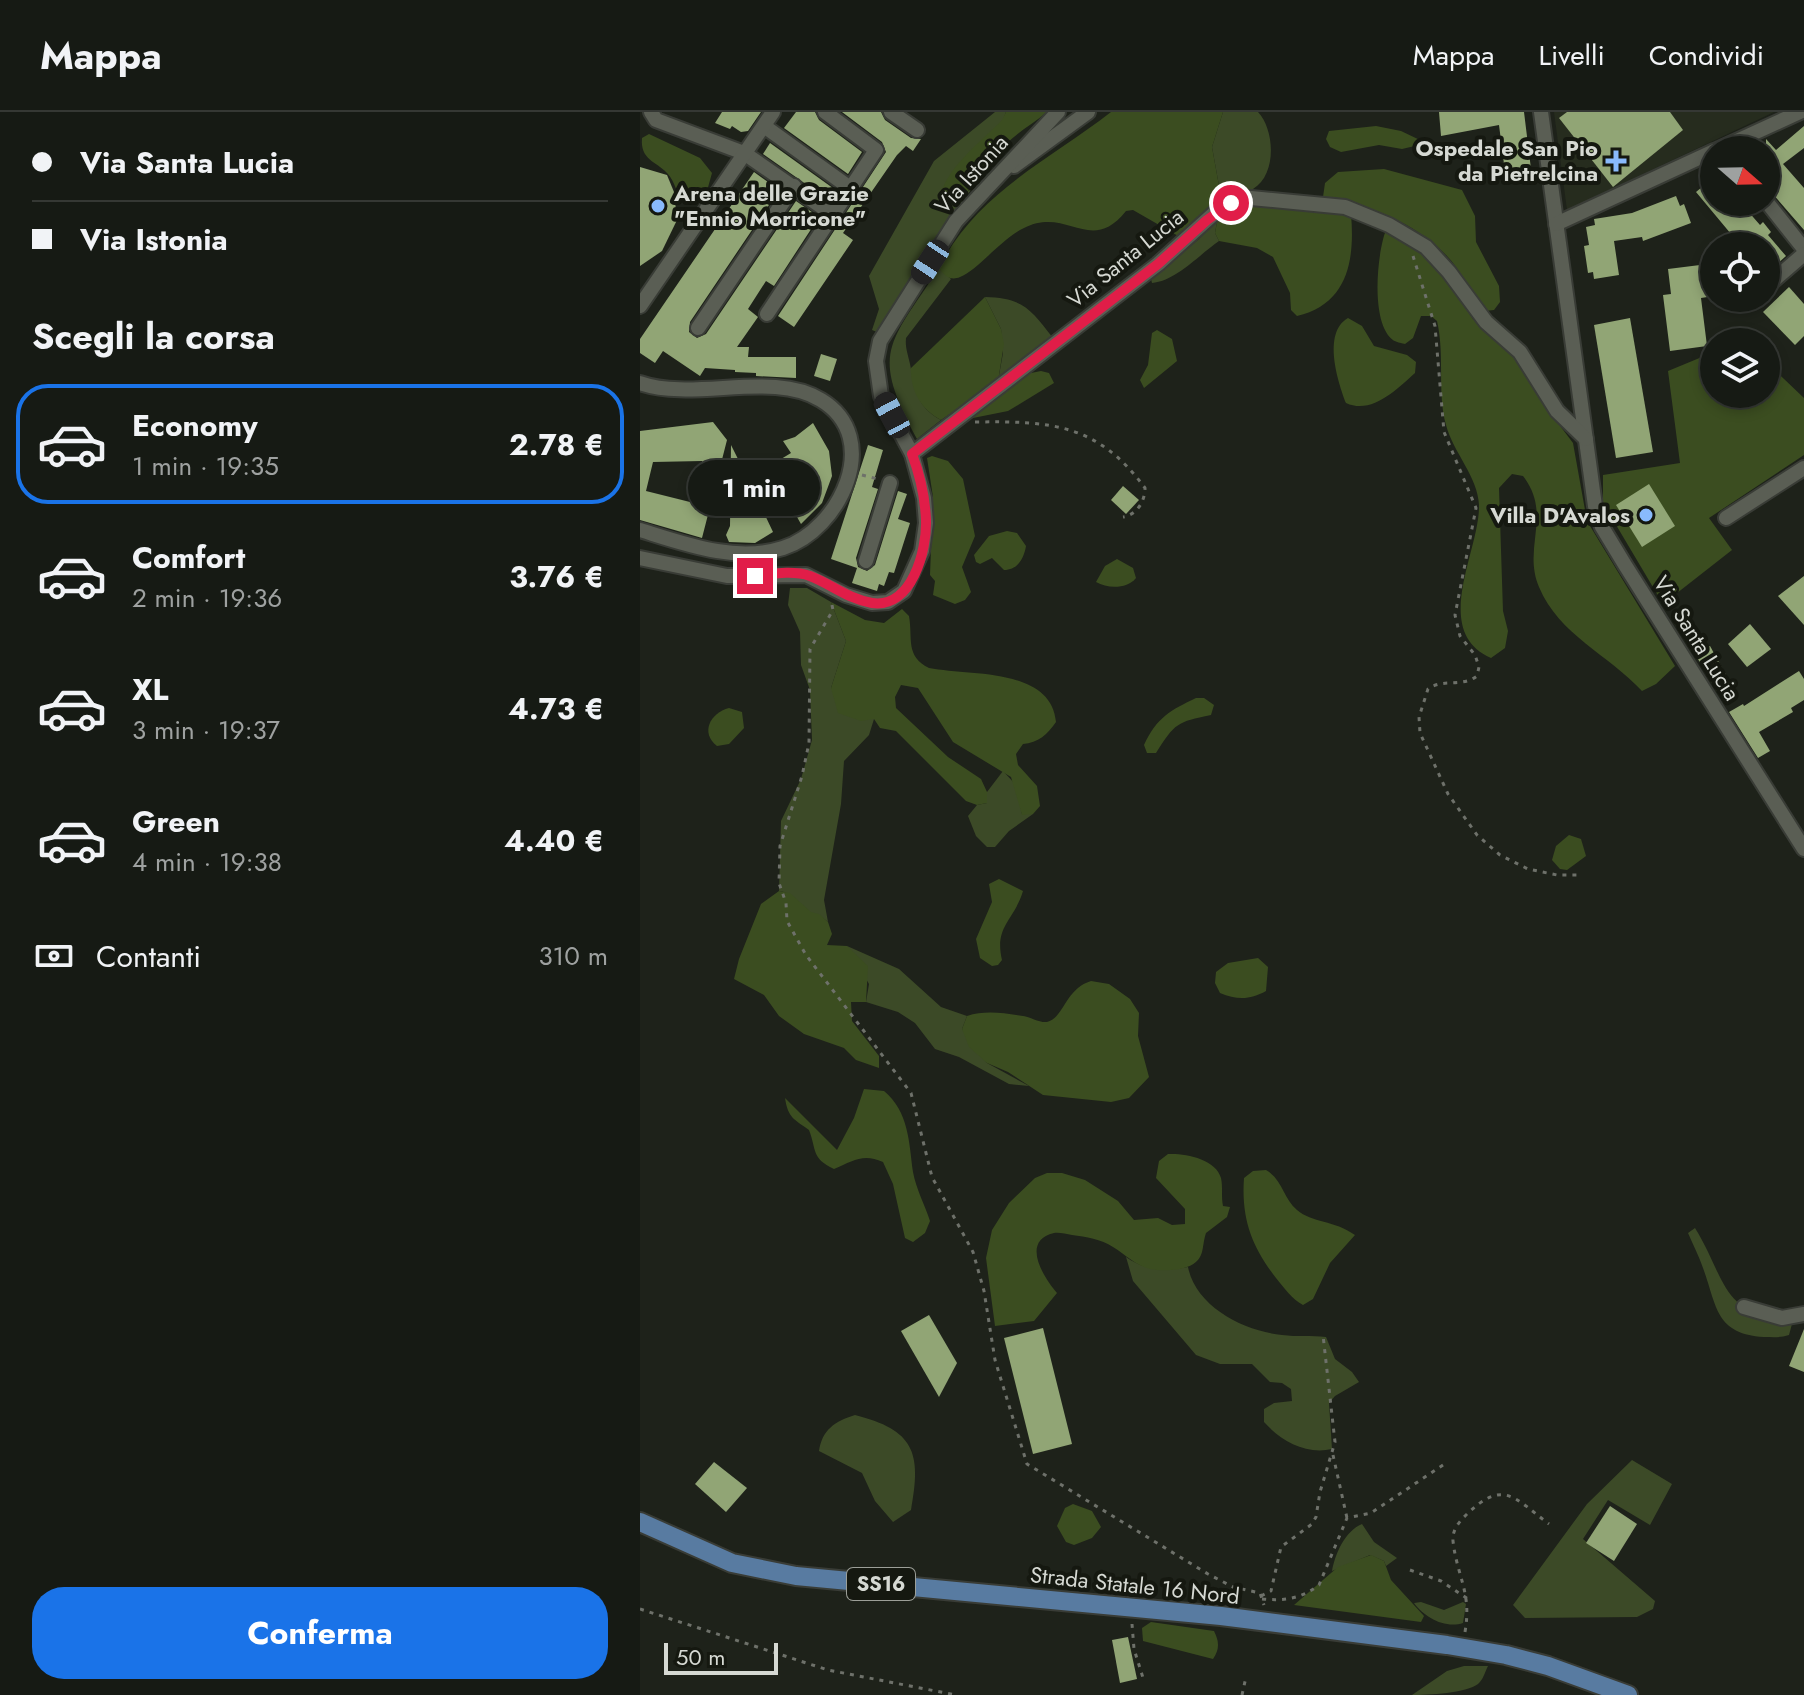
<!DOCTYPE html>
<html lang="it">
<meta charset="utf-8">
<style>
:root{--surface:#161a14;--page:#232722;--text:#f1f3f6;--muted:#9ea1a0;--line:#353834;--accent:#1a73e8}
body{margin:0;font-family:Jost,sans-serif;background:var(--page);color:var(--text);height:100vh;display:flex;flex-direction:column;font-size:30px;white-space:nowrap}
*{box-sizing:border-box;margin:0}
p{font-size:26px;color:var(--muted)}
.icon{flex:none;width:44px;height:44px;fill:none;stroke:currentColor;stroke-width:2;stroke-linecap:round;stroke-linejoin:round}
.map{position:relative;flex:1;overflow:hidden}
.side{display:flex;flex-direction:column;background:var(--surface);width:640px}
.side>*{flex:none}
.hud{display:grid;align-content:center;height:176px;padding:0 32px;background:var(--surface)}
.needle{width:52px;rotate:110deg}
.fabs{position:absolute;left:1060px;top:24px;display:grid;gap:16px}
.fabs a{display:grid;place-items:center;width:80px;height:80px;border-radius:50%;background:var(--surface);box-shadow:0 4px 12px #0003,0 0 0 2px var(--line);font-size:40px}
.scale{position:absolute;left:24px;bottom:20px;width:114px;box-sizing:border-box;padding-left:8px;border:4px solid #d6d9d3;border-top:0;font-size:22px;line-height:28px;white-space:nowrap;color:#d6d9d3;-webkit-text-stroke:6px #151810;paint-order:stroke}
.end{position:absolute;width:36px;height:36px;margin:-18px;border:10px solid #e11d48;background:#fff;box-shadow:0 0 0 4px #fff}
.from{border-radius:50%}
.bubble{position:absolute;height:56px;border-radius:28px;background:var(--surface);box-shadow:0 4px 12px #0003,0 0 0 2px var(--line);font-size:26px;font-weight:700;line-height:56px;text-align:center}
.car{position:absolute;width:24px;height:48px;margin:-24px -12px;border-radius:10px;box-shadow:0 0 6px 2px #0007;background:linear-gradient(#222 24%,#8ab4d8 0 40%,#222 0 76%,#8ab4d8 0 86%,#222 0)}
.hud b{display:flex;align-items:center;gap:28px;height:76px;font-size:30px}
.hud b+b{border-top:2px solid var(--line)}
.hud i{width:20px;height:20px;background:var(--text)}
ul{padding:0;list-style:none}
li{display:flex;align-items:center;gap:24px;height:120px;margin:0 16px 12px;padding:0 16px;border:4px solid transparent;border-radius:32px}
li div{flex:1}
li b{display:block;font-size:30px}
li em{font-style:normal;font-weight:700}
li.current{border-color:var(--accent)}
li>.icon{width:72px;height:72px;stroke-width:1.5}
h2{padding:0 32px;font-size:36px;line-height:96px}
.pay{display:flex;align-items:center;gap:20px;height:88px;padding:0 32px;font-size:30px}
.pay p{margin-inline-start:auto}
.primary-button{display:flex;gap:16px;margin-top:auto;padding:16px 32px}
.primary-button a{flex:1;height:92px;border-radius:32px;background:var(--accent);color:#fff;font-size:32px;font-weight:700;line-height:92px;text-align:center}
header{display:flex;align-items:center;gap:48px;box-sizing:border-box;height:112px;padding:0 40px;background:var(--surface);border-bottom:2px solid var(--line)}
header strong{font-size:38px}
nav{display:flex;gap:44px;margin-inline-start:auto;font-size:28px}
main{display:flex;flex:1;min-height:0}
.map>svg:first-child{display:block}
</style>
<header>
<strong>Mappa</strong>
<nav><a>Mappa</a><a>Livelli</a><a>Condividi</a></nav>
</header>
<main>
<section class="side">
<div class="hud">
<b><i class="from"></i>Via Santa Lucia</b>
<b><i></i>Via Istonia</b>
</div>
<h2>Scegli la corsa</h2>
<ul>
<li class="current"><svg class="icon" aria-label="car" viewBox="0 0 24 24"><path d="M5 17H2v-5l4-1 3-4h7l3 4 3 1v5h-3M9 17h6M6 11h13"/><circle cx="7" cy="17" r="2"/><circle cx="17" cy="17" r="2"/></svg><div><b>Economy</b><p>1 min · 19:35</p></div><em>2.78 €</em></li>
<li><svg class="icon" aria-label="car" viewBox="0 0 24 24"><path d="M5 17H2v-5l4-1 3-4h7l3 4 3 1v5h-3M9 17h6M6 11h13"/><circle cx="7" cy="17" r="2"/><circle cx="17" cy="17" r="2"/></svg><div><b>Comfort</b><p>2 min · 19:36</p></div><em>3.76 €</em></li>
<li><svg class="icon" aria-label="car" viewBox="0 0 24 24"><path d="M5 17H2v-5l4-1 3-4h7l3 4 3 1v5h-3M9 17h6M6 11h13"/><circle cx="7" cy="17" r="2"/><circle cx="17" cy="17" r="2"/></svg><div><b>XL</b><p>3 min · 19:37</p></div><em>4.73 €</em></li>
<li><svg class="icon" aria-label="car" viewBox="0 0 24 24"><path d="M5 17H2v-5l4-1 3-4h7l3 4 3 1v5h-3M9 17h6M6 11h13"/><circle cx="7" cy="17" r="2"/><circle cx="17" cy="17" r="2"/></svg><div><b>Green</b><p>4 min · 19:38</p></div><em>4.40 €</em></li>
</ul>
<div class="pay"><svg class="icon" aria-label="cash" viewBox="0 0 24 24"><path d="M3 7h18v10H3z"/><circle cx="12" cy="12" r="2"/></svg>Contanti<p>310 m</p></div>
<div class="primary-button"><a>Conferma</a></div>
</section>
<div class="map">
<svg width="1164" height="1583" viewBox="0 0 1164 1583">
<rect width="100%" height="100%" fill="#1e221a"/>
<!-- built -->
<polygon fill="#262c1e" points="914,0 1134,0 927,98"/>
<!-- green -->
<g fill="#3c4a27">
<polygon points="355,0 366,0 363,8 319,53 304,74 318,87 332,76 237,220 232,218 239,197 229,164 294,49"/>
<path d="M 583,0 L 618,0 C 635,18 637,63 613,77 C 604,82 591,83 581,85 L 572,35 Z"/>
<path d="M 578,105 L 575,121 L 579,129 C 560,142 536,169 512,171 L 511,167 L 559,127 Z"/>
<path d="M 299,156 L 311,167 L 266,226 C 265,236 268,242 270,252 C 275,276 276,295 301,308 L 277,327 C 230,239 248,234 299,156 Z"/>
<path d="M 345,185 C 384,186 391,198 413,226 L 358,269 L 363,241 L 361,217 Z"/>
<path d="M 150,476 L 167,476 L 191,490 L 206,529 L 191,576 L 234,607 L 229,623 L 204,649 L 201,692 L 184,788 L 188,810 C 181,804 178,804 171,801 C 157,794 156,781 139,779 L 141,709 L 161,667 L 172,628 L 170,578 L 161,553 L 160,520 L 148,493 Z"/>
<polygon points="363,659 376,673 382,702 393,702 369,719 355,735 347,735 336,724 328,704 337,693 347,691 347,680"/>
<polygon points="207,834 259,857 301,895 327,904 322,917 347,951 389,974 369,972 319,945 295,937 275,911 258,900 226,890 229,872"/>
<path d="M 1055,1116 C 1086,1166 1079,1201 1152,1212 L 1149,1223 C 1140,1226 1133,1225 1124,1225 C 1075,1222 1077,1194 1063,1156 C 1059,1144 1053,1133 1048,1121 Z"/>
<path d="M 486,1145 C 506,1159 525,1159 548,1155 C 556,1195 604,1219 642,1223 C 657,1225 671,1223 686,1225 L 695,1247 L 712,1260 L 719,1270 L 695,1284 L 689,1291 L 692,1337 C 666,1343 641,1329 624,1310 L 624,1297 L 634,1291 L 652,1289 L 651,1277 L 642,1271 L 630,1270 L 612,1252 L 580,1252 L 556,1243 L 493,1169 Z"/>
<path d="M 215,1303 C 274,1318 282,1340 271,1398 L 253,1410 L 235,1389 L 222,1361 L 179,1339 C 182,1318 195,1309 215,1303 Z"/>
<polygon points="992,1348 1032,1372 1010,1413 968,1388 943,1427 1015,1489 1013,1497 997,1505 885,1506 873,1493 947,1392"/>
<path d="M 722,1412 L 734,1430 L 757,1446 L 746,1454 L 744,1449 L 730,1443 L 692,1459 C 695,1442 705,1419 722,1412 Z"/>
<path d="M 781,1490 L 804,1498 L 823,1490 L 826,1492 L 823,1511 C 805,1517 784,1505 774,1491 Z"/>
<path d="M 824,1554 L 848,1554 C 845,1560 843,1568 838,1572 C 827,1581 788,1583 772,1583 L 807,1559 Z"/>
</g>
<!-- forest -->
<g fill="#3b4d20">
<path d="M 366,0 L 407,0 C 394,11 378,20 366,32 C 348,51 335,85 307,89 L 301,82 C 309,53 342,29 362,8 Z"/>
<path d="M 471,0 L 583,0 L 572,35 L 581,85 L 540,125 L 493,98 L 486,99 C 450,144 428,94 384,116 C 361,127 337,159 320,165 C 311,169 304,164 299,156 C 336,81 408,49 471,0 Z"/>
<polygon points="736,14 761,19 782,29 779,33 762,37 739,33 701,40 690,35 686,27 689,19"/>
<path d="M 9,22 L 60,46 L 72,61 L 67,79 L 46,90 C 35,82 36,70 27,61 C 16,49 0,48 2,26 Z"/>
<path d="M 744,57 L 822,78 L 835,104 L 836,130 L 859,174 L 860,190 L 854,198 L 845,199 C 830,182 822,159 806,143 C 774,110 727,92 683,85 L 685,71 L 698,60 Z"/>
<path d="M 629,91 L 711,102 C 715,148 708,192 657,204 L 651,198 L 650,181 L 633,145 L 617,136 L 579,129 L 575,121 L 578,105 L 588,99 Z"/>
<path d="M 746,118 L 794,150 L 833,207 L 877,243 L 909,299 L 933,331 L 947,409 L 1035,554 L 1016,572 L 1002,579 C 969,543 919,523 899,475 C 882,435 913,403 883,364 L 872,362 L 859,376 L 863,499 L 868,519 L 865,536 L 851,546 C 790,519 840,439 839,393 C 838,365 813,340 806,313 C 797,280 805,243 797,209 L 791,204 L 781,204 L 773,226 L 765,232 C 764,232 753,229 753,228 C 730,211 737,141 746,118 Z"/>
<path d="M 345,185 L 361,217 L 364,232 L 358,269 L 301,308 C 281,298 270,278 271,256 Z"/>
<path d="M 708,206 L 722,214 L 734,234 L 767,243 L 776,250 L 775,261 C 757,277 732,303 706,291 C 698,270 682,221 708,206 Z"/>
<polygon points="517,218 532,227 537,249 504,276 500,268 508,253 512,221"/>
<polygon points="1074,240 1074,282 1126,282 1126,250 1164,286 1164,343 1069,406 1092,438 1023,492 963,391 963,363 1040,351 1028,259"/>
<polygon points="401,259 409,261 414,271 368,299 328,307 386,262"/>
<polygon points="292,344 308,349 323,367 335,424 322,455 331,480 325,488 315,492 293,483 295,469 290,463 293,385 287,346"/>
<path d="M 367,419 L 377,421 L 386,434 C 384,446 378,458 364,458 L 352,446 L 340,452 L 336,450 L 334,443 L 349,424 Z"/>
<path d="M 477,447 L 493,456 L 496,466 C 487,477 468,477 456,470 L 465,454 Z"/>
<path d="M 191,490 L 225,508 L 244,511 L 262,497 L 269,504 C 273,527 265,544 289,556 C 329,564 411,555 416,610 C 408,622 398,631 383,632 L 376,642 L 378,653 L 397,674 L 400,694 L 393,702 L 382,703 L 371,665 L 313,630 L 278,576 L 261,573 L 255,585 L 256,596 L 308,645 L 341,667 L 347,680 L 347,691 L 337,693 L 326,689 L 256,619 L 240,616 L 234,607 L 221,609 L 198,601 L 191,576 L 206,529 Z"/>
<path d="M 556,586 L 564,586 L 574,593 L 571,603 C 537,610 535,611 516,641 L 507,641 L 504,633 C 517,605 531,598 556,586 Z"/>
<path d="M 89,596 L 102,600 L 104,616 L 89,632 L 77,634 C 60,621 70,601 89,596 Z"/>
<polygon points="929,723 941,727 946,744 927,758 920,757 912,748 916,734"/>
<path d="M 359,767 L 383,779 C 374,809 354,814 362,848 L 358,853 L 352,854 L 340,846 L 336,827 L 352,790 L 349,772 Z"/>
<polygon points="139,779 150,781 171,800 179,802 188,810 192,822 187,833 207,834 228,854 226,890 211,890 212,909 239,944 239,956 216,948 204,936 164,922 139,904 124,883 94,867 99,847 121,792"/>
<path d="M 618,846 L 628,855 L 626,879 C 610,888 597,888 580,881 L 575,871 L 576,860 L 588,851 Z"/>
<path d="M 451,869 L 469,872 L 490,887 L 499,901 L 498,924 L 509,965 L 489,986 L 471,990 L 403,983 L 368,960 L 347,951 L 329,935 L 322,917 L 327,904 C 345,898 364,901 383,904 C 390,905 400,911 407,910 C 424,906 425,877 451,869 Z"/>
<path d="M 224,977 L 244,979 C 269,1000 269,1030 273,1060 C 276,1077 285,1093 290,1109 L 285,1121 L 273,1130 L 265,1126 L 253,1072 L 243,1050 C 223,1041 213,1049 194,1057 C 171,1046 177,1039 169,1018 C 154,1007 148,1006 145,986 L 197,1038 L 214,1006 Z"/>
<path d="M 528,1042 C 545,1041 576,1047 581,1066 C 583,1075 581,1085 583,1094 L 590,1095 L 587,1105 L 566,1121 C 561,1136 566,1148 547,1155 C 537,1159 520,1159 510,1157 C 495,1153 486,1143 473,1135 C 461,1127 446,1125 432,1123 C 426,1122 419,1120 414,1121 C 380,1129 404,1166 417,1181 L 394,1209 L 355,1214 L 346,1146 L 352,1118 L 369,1091 L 395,1066 L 407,1061 L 422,1061 L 445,1068 L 478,1089 L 494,1108 L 518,1106 L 532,1113 L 545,1112 L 545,1097 L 516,1066 L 519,1049 Z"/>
<path d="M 626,1058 C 643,1068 643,1086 657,1098 C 672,1111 694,1108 715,1123 L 690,1151 L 673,1187 L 663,1193 C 652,1187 644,1176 636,1166 C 612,1135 601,1107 604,1066 L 613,1059 Z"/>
<polygon points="433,1392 452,1399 461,1415 452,1426 434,1433 426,1430 417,1414 425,1396"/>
<polygon points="731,1443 744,1449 751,1468 784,1504 781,1510 654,1493 698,1455"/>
<path d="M 511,1510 L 574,1519 C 579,1529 580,1537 573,1547 L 503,1529 L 502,1516 Z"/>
</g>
<!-- building -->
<g fill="#91a575">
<polygon points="82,0 121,0 108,19 101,20 92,14 90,17 75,11"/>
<polygon points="156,0 175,0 179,8 222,40 208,62 144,16"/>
<polygon points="202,0 241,0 245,8 271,26 281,27 273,39 266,34 257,43 203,121 213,128 154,215 138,204 246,40 242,30"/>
<polygon points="799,0 884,0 891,57 865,60 859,13 801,24"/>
<polygon points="927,0 1030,0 1043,18 973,75 919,6"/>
<polygon points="1164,14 1164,36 1143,52 1164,76 1164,118 1126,74 1126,27 1136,38"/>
<polygon points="130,31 197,79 190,89 123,42"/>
<polygon points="0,55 27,63 34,80 37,108 22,139 0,154"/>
<polygon points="114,60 139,78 50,210 49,220 57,226 66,222 156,89 179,105 134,174 126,169 108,197 118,205 97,235 109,235 108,245 156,245 156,266 116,264 116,261 95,260 95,258 65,256 60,264 23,239 15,251 0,241 0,227"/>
<polygon points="1074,65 1074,90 1100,90 1120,113 1123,110 1131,120 1128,123 1146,144 1126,162 1126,134 1101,134 1056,80"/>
<polygon points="1036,84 1040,94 1044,92 1051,111 1003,129 1002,125 974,129 979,163 954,167 953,160 948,161 944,134 949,133 946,115 955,113 954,107 992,101"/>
<polygon points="1068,152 1074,184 1061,186 1067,234 1030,239 1023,183 1031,182 1028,157"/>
<polygon points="1149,175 1164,192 1164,224 1155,233 1123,200"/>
<polygon points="990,206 1013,340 976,346 954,213"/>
<polygon points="181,242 197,247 190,269 174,264"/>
<polygon points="73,310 87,328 75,375 62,349 13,350 6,379 70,395 62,426 0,408 0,319"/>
<polygon points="173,311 189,339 192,364 182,391 161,412 137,370 115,382 133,420 115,431 89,430 86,423 90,414 91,333 108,367 151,341 143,329 155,325"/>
<polygon points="228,333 243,338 232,375 238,377 216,446 218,455 227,459 235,453 258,379 267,382 258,407 270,411 254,461 249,460 244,474 239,472 237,479 212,471 217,456 191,447"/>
<polygon points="1009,372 1035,414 1002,435 976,393"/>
<polygon points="483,374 499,388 486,402 471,388"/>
<polygon points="1164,464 1164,513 1138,484"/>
<polygon points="1110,512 1131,537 1107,555 1088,532"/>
<polygon points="1070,534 1091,572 1077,579 1055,542"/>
<polygon points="1159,559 1164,567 1164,588 1151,596 1153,600 1119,620 1130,639 1118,646 1089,600 1103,592 1104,594"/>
<polygon points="289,1203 317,1251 299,1285 261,1219"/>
<polygon points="403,1216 432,1332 393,1342 364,1226"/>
<polygon points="1164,1217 1164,1260 1149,1254"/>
<polygon points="74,1350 107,1376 86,1400 55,1372"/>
<polygon points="970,1394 997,1412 974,1449 946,1431"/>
<polygon points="488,1525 497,1567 480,1571 472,1528"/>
</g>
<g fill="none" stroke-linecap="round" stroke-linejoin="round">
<defs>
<g id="minor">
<polyline points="11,0 16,8 104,41 192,102"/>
<polyline points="251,0 277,18"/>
<polyline points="901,0 955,394 962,415 985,453 1164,737"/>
<polyline points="124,14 210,76"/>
<polyline points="1077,38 1160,0"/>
<polyline points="374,54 448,0"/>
<polyline points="1126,89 1164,137"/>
<polyline points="916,112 1074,39"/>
<polyline points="1126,175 1164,142"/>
<polyline points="1108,191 1114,186"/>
<polyline points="0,194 133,0"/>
<polyline points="127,202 236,38 185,0"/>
<polyline points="58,216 154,74"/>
<path d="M 0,271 C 54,290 133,258 181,288 C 244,326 200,418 143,436 C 96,451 45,432 0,418"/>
<polyline points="272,342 518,152 579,97 611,86 705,95 749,113 786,135 809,160 846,210 880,240 917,299 946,327"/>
<polyline points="1086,406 1164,356"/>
<polyline points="0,446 87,464 166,463 206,483 232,491 248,490 264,479 282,439 286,411 284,386 272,342 241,284 236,249 240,229 316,109 418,0"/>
<polyline points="226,449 250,371"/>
<polyline points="1104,1195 1142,1206 1164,1202"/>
</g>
<polyline id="major" points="0,1410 92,1451 156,1464 581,1504 807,1533 866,1543 908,1554 988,1583"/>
</defs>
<!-- minor casing -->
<use href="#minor" stroke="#393c36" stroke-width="18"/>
<!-- major casing -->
<use href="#major" stroke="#393c36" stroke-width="22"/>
<!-- path -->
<g stroke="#6e716a" stroke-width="3" stroke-dasharray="4 6" stroke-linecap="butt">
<path d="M 773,144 L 795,214 L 804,320 L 836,396 L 815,503 L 820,524 L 835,543 L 839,555 L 837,564 C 821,576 803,566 788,577 L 779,605 L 780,621 L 808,682 L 837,723 L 860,743 L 888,757 L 917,763 L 940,763"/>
<path d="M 335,310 C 410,309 457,311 505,376 C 505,389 497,403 483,405"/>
<polyline points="222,363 238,367"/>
<polyline points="192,493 193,498 170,537 169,631 162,664 140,734 139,771 146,791 147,809 166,843 271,981 292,1065 333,1140 344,1179 355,1248 387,1352 568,1462 593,1475 620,1481 624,1493"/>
<polyline points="693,1343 707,1406"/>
<polyline points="770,1458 801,1469 828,1487"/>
<polyline points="621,1484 631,1479 641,1435 672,1412 676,1405 680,1380 695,1330 683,1223"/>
<path d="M 622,1487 C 644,1489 661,1487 679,1473 L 707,1406 L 731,1401 L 803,1353"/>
<polyline points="0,1497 188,1558 316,1583"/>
<polyline points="492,1512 494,1537 504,1569"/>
<path d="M 825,1520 C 832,1480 817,1465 813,1429 C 812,1418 819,1410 826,1403 C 864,1366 874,1386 909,1412"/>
<polyline points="602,1583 606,1565"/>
</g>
<!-- minor -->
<use href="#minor" stroke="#5a5e54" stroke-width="14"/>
<!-- major -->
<use href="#major" stroke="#587ba1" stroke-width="18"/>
</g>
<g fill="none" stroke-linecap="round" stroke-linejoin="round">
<!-- route -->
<path stroke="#e11d48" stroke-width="10" d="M 115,464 C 132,462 153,458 170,464 C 191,472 208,487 232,491 C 272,497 287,438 286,408 C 285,385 280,363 272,342 L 518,152 L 567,108 L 591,91"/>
</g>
<!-- markers -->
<g fill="#89bafc" stroke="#151810" stroke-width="3">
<path d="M972 37h8v8h8v8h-8v8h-8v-8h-8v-8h8z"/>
<circle cx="18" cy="94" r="8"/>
<circle cx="1006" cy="403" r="8"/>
</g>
<g text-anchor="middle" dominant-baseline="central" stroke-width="8" stroke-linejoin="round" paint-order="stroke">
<!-- shield labels -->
<rect fill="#151810" stroke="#9c9f98" stroke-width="2" x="207" y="1456" width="68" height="32" rx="6"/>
<g font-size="20" font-weight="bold" fill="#d6d9d3">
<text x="241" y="1472">SS16</text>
</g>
<!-- poi labels -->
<g font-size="22" font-weight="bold" fill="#d6d9d3" stroke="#151810" text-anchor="end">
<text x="958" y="36">Ospedale San Pio<tspan x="958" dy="25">da Pietrelcina</tspan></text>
<text x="34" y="81" text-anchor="start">Arena delle Grazie<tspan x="34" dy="25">"Ennio Morricone"</tspan></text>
<text x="990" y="403">Villa D'Avalos</text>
</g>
<!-- street labels -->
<g font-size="22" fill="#d6d9d3" stroke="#151810">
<text transform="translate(331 62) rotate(-48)">Via Istonia</text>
<text transform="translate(485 146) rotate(-39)">Via Santa Lucia</text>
<text transform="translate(1057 526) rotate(58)">Via Santa Lucia</text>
<text transform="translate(495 1473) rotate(6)">Strada Statale 16 Nord</text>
</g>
</g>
</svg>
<div class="fabs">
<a><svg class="needle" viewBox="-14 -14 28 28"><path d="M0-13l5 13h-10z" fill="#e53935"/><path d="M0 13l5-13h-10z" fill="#9ea1a0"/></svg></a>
<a><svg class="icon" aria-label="locate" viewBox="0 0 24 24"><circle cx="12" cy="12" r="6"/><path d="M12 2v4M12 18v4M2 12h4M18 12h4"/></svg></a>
<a><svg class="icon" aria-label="layers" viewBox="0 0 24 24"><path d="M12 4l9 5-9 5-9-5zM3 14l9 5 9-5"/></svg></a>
</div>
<div class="scale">50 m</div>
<i class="end from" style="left:591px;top:91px"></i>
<i class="end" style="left:115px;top:464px"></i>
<div class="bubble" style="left:48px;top:348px;width:132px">1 min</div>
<i class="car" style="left:290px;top:150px;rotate:213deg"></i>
<i class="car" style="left:252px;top:303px;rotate:332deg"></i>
</div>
</main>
